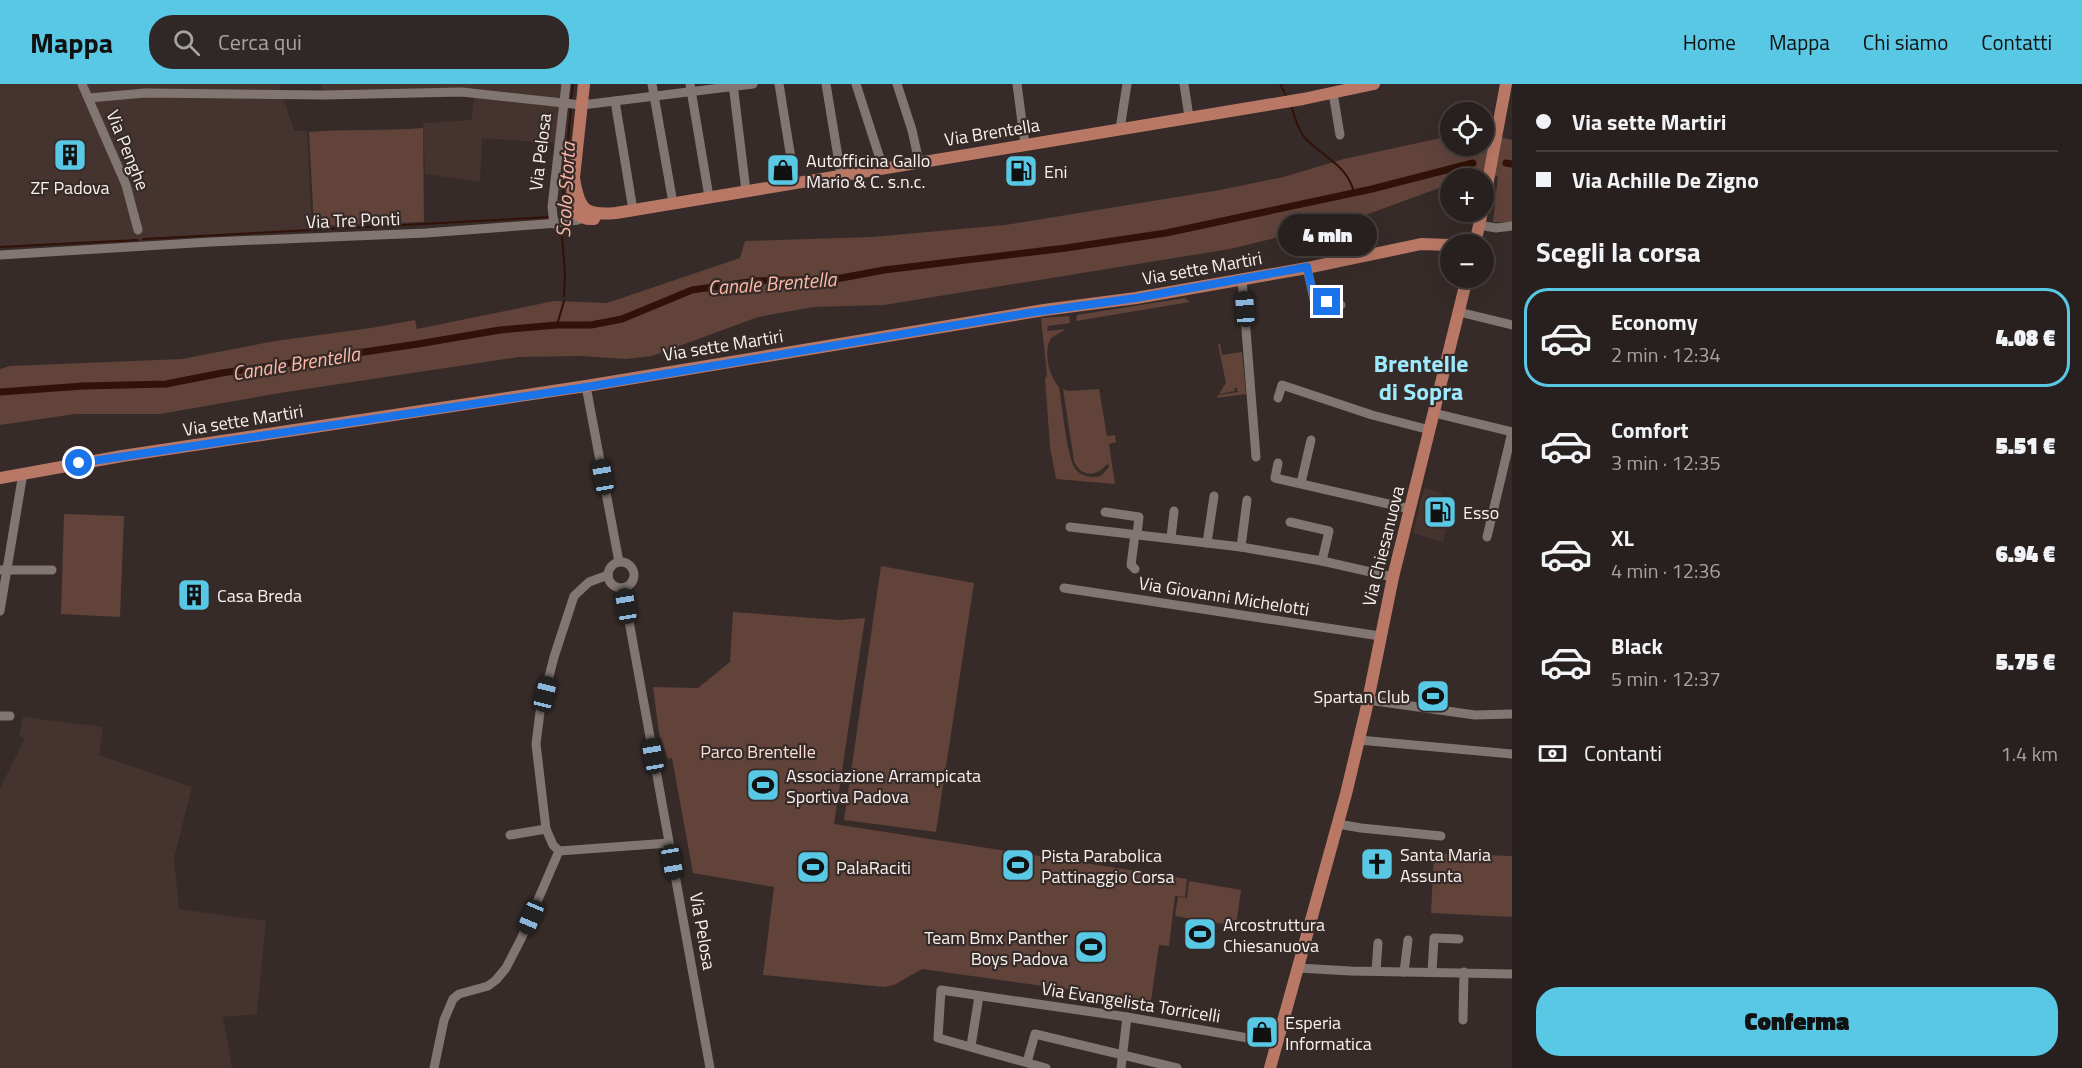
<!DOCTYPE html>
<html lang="it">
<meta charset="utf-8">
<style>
:root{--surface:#28201e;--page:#302827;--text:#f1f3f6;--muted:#a5a3a4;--line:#443e3c;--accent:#59c8e4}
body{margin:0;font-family:"Titillium Web",sans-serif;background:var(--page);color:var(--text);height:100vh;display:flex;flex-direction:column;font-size:22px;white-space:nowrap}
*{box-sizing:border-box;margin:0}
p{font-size:20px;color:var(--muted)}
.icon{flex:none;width:33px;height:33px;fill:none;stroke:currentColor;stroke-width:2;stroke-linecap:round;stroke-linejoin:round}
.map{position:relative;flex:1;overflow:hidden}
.sheet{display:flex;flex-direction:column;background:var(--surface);width:570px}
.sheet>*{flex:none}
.banner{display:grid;align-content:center;height:132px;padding:0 24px;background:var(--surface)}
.tools{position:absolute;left:1440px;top:18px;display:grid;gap:12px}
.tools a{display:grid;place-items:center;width:54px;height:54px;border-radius:50%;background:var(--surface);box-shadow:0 6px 24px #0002,0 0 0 2px var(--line);font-size:30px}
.end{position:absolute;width:27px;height:27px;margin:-14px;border:8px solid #1a73e8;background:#fff;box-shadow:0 0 0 3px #fff}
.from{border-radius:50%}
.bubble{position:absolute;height:42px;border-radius:21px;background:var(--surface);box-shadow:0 6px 24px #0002,0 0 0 2px var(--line);font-size:20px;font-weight:800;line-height:42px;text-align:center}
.car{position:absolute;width:18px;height:36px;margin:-18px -9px;border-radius:8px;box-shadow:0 0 4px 2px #0007;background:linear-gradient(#222 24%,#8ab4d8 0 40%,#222 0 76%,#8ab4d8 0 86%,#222 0)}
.banner b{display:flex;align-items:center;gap:21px;height:57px;font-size:22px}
.banner b+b{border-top:2px solid var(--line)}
.banner i{width:15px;height:15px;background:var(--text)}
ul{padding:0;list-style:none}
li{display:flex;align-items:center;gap:18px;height:99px;margin:0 12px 9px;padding:0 12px;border:3px solid transparent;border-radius:24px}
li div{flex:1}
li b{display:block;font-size:22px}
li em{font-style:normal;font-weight:800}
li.active{border-color:var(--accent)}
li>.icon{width:54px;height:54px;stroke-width:1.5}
h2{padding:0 24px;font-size:27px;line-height:72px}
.pay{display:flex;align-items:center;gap:15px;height:66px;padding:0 24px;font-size:22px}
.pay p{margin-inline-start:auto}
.primary-button{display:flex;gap:12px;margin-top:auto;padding:12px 24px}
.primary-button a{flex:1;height:69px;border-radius:24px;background:var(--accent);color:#111;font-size:24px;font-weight:800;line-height:69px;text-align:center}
header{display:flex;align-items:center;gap:36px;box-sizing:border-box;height:84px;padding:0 30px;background:var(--accent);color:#111}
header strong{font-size:28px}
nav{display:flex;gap:33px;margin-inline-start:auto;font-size:21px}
.search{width:420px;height:54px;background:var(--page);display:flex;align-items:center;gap:15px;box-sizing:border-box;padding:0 21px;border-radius:24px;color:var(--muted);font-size:22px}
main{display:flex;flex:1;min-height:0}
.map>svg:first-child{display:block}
</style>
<header>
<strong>Mappa</strong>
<div class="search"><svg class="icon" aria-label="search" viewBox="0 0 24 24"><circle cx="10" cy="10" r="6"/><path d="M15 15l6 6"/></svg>Cerca qui</div>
<nav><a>Home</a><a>Mappa</a><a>Chi siamo</a><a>Contatti</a></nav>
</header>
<main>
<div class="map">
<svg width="1512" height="984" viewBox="0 0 1512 984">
<rect width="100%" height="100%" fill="#362b28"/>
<!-- built -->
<g fill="#44332e">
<polygon points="0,0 279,0 294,47 307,47 312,146 0,163"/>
<polygon points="321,0 570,0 564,60 482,54 480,98 425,90 423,39 471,36 475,9 323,10"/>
<polygon points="1424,404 1442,409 1438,429 1449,433 1443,458 1413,449"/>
<polygon points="23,633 103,643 99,671 192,703 174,774 179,825 266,837 257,930 223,933 232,984 0,984 0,704 25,654 19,652"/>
</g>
<!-- green -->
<g fill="#61433a">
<path d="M 423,44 L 424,138 L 314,142 L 309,48 C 347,45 385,47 423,44 Z"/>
<polygon points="1484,49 1512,56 1512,138 1493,138 1498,92 1450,94 1450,100 1360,133 1230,165 884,221 813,223 758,233 652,272 626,275 581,272 519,273 280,309 160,330 75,330 0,341 0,285 10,282 182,275 275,257 371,244 415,236 417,245 554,217 607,219 740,174 745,157 872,153 1005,141 1220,106 1283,93 1344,75 1450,52 1450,62 1484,62"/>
<polygon points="1185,214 1190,218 1076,237 1077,231"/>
<path d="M 1069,232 L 1070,239 L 1048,242 L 1047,247 L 1066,245 L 1051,254 C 1043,269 1049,291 1059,303 C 1062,319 1067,376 1076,386 C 1083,393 1092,394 1101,392 L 1109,383 L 1108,379 C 1097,393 1081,394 1074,377 L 1063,305 L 1069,307 L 1099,305 L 1107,352 L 1115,351 L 1116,358 L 1109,360 L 1115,400 L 1056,395 L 1050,363 L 1045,295 L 1047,291 L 1041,234 Z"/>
<polygon points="1220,259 1222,271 1242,268 1246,310 1217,314 1218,311 1238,308 1237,304 1234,304 1235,307 1219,310 1226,299 1218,260"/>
<polygon points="64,430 124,432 120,533 61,530"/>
<polygon points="881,482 974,499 936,748 844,736"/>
<polygon points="733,528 840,536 865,534 834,740 1187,795 1185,813 1175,812 1169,862 1159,861 1151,917 922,885 894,901 884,903 763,891 774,803 693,789 672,674 668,675 659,649 653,603 698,604 730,578"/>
<polygon points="1434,769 1512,772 1512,833 1431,829"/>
<polygon points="1189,797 1241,806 1236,842 1175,832 1178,813 1187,814"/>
</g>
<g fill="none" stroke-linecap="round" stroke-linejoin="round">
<!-- stream -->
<g stroke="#311108" stroke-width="2">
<polyline points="1280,0 1287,13"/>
<polyline points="571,18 573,0"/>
<path d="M 1291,21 C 1295,33 1298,47 1307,56 C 1325,74 1348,82 1354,109"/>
<polyline points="561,134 571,23"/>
<polyline points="561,140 565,190 564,212"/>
<polyline points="143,155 550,133"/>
<polyline points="0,163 137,156"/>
<polyline points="557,241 564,217"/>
</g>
<!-- canal -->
<g stroke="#311108" stroke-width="7">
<polyline points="1506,79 1512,80"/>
<polyline points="0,308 83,302 166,300 222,289 418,260 500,246 557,241 591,241 622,235 692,206 756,197 836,195 884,186 1066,164 1166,149 1372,105 1473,79"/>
</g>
<!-- minor -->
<g stroke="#827672" stroke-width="9">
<polyline points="82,0 126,101 138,146"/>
<polyline points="652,0 673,119"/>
<polyline points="690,0 709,113"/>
<polyline points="733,0 746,107"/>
<polyline points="779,0 795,99"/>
<polyline points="826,0 841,91"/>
<polyline points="856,0 883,84"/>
<polyline points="897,0 912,46 919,78"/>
<polyline points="1017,0 1025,61"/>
<polyline points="1184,0 1189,33"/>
<polyline points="1333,9 1340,51"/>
<polyline points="89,14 145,9 325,11 462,8 582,21 753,0"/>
<polyline points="615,17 633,126"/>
<polyline points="1120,45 1127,0"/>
<polyline points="554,140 552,123 566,0"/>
<polyline points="1479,141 1496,144 1512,142"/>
<polyline points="0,171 210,158 426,149 558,139 578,136 586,132"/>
<polyline points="1307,184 1314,215 1341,221"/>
<polyline points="1242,195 1256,373"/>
<polyline points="1459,228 1512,241"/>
<polyline points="586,302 619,478"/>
<polyline points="1278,314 1282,301 1372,331 1430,346"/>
<polyline points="1434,329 1512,348"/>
<polyline points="1278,379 1275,394 1410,425"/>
<polyline points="1301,399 1311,356"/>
<polyline points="1105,428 1139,433 1137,450"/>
<polyline points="1290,438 1329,447 1322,477"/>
<polyline points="1070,443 1241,463 1322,477 1393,493"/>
<polyline points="1487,453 1512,348"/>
<polyline points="1171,454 1174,427"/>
<polyline points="1207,459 1214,412"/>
<polyline points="1241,463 1247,416"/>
<circle cx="621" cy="491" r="13"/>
<polyline points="1135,485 1131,481 1135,450"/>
<polyline points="0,486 52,486"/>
<polyline points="608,491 589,498 574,512 554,573 540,628 536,660 546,745 553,761 559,767 669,759"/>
<polyline points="623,504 710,984"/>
<polyline points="1064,504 1380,552"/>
<polyline points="0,527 23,389"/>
<polyline points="1368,616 1475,631 1512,630"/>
<polyline points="0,632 10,632"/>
<polyline points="1359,656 1512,670"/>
<polyline points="1338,740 1361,744 1441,752"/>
<polyline points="510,751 546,745"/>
<polyline points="1298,884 1351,887 1512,890"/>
<polyline points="1376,887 1378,859"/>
<polyline points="1404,888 1408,856"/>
<polyline points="1432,888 1434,854 1459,855"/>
<polyline points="1463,936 1464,888"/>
<polyline points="971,962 979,912"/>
<polyline points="1027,978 1035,950 1177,984"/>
<polyline points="434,984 444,936 453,915 459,910 488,902 496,896 506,884 521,855 559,767"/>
<polyline points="1046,984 938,954 941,906 1127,933 1277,959"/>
<polyline points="1121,984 1127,933"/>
</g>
<!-- major -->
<g stroke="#b97865" stroke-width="12">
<path d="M 584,0 L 572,112 C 573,127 578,136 594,135"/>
<path d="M 574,94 C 579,125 584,132 616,129 L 1303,15 L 1374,0"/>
<polyline points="1484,118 1506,0"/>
<polyline points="1475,160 1482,128"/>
<polyline points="0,394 122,372 586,302 1044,226 1136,214 1307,184 1421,160 1450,161"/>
<polyline points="1270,984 1346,710 1366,626 1393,493 1467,194"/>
</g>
</g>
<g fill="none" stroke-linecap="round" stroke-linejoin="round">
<!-- route -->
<polyline stroke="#1a73e8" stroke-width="8" points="79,379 586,303 1028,229 1136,214 1307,183 1314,215 1327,218"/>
</g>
<!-- icons -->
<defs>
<symbol id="building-square" viewBox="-11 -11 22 22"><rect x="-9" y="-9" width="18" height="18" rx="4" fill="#59c8e4" stroke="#362b28"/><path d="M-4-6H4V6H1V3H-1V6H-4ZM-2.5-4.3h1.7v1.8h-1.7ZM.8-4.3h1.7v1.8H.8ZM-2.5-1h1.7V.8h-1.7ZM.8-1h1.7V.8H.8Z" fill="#111"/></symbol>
<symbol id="shop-square" viewBox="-11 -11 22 22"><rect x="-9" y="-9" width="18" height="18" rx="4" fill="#59c8e4" stroke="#362b28"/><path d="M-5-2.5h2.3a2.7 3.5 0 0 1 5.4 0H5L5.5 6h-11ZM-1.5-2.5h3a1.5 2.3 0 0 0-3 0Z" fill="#111"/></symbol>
<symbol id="fuel-square" viewBox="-11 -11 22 22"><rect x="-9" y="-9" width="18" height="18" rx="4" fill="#59c8e4" stroke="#362b28"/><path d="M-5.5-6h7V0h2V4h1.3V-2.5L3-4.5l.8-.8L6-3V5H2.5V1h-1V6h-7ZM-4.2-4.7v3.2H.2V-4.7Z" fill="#111"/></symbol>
<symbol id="stadium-square" viewBox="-11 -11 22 22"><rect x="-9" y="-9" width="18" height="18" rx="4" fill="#59c8e4" stroke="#362b28"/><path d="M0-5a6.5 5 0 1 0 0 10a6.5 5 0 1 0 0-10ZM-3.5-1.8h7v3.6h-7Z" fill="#111"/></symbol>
<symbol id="church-square" viewBox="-11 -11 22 22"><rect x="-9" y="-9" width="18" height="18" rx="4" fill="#59c8e4" stroke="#362b28"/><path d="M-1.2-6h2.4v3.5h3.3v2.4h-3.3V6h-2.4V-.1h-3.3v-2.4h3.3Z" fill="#111"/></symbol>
</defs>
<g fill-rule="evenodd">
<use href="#building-square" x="51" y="52" width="38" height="38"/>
<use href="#shop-square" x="764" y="67" width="38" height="38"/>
<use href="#fuel-square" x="1002" y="68" width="38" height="38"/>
<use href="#fuel-square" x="1421" y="409" width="38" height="38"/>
<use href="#building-square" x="175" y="492" width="38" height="38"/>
<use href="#stadium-square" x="1414" y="593" width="38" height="38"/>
<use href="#stadium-square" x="744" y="682" width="38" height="38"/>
<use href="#church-square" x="1358" y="761" width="38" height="38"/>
<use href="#stadium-square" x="999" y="762" width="38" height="38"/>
<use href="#stadium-square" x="794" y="764" width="38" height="38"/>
<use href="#stadium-square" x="1181" y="831" width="38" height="38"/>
<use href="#stadium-square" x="1072" y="844" width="38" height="38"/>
<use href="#shop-square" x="1243" y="929" width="38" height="38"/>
</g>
<g text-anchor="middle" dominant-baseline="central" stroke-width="4.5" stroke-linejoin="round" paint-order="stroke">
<!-- street labels -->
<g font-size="18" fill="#f8f1ee" stroke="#362b28">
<text transform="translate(992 48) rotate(-9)">Via Brentella</text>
<text transform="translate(128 66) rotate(68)">Via Penghe</text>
<text transform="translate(540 68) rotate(-83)">Via Pelosa</text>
<text transform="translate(353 136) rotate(-2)">Via Tre Ponti</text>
<text transform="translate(1202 184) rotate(-10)">Via sette Martiri</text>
<text transform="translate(723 261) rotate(-9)">Via sette Martiri</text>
<text transform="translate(243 336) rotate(-9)">Via sette Martiri</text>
<text transform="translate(1383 462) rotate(-76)">Via Chiesanuova</text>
<text transform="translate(1224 512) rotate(9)">Via Giovanni Michelotti</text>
<text transform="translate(703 847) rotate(80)">Via Pelosa</text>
<text transform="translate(1131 918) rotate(9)">Via Evangelista Torricelli</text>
</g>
<!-- poi labels -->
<g font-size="18" fill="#f8f1ee" stroke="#362b28" text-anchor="start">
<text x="806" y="76">Autofficina Gallo<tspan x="806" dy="21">Mario &amp; C. s.n.c.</tspan></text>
<text x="1044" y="87">Eni</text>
<text x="70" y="103" text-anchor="middle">ZF Padova</text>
<text x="1463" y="428">Esso</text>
<text x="217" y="511">Casa Breda</text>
<text x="1410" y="612" text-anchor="end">Spartan Club</text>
<text x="786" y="691">Associazione Arrampicata<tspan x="786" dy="21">Sportiva Padova</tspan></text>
<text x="1400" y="770">Santa Maria<tspan x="1400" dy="21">Assunta</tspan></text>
<text x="1041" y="771">Pista Parabolica<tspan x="1041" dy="21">Pattinaggio Corsa</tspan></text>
<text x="836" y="783">PalaRaciti</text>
<text x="1223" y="840">Arcostruttura<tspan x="1223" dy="21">Chiesanuova</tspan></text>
<text x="1068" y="853" text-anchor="end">Team Bmx Panther<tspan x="1068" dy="21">Boys Padova</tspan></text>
<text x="1285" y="938">Esperia<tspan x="1285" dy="21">Informatica</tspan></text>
</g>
<!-- park labels -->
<g font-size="18" fill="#faddd5" stroke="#362b28">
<text x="758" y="667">Parco Brentelle</text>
</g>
<!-- water labels -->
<g font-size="20" font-style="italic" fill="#feb9a5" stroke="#362b28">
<text transform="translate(565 106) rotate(-87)">Scolo Storta</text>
<text transform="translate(772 199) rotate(-4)">Canale Brentella</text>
<text transform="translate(296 279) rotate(-9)">Canale Brentella</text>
</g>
<!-- district labels -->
<g font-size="24" font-weight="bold" fill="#9de9fe" stroke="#362b28">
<text x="1421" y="279">Brentelle<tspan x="1421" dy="28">di Sopra</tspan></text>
</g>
</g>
</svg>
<div class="tools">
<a><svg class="icon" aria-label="locate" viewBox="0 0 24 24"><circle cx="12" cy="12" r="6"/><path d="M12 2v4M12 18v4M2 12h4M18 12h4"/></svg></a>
<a>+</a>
<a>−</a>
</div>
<i class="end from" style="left:79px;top:379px"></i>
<i class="end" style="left:1327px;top:218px"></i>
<div class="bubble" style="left:1278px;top:130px;width:99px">4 min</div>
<i class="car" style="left:1245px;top:225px;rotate:356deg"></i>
<i class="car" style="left:603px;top:393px;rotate:350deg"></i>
<i class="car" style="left:626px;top:522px;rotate:351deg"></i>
<i class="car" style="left:545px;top:610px;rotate:14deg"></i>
<i class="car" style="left:653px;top:672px;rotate:350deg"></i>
<i class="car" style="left:672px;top:778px;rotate:170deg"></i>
<i class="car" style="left:531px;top:833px;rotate:203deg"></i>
</div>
<section class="sheet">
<div class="banner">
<b><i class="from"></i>Via sette Martiri</b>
<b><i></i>Via Achille De Zigno</b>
</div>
<h2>Scegli la corsa</h2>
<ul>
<li class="active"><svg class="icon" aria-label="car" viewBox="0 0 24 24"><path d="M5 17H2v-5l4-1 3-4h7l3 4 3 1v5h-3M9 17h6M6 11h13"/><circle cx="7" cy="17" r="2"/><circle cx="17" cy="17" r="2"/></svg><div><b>Economy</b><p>2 min · 12:34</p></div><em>4.08 €</em></li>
<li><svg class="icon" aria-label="car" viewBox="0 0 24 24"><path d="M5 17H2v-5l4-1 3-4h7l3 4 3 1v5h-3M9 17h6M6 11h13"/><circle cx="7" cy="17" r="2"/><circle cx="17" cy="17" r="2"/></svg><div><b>Comfort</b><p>3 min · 12:35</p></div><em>5.51 €</em></li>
<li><svg class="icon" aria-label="car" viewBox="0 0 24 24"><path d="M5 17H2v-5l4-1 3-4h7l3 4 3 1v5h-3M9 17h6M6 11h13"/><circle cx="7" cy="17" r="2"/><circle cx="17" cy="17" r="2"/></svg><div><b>XL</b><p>4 min · 12:36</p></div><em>6.94 €</em></li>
<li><svg class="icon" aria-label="car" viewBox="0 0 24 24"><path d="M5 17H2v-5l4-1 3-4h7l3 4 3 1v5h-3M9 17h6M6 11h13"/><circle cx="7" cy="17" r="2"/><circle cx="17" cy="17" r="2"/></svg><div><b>Black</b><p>5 min · 12:37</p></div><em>5.75 €</em></li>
</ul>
<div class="pay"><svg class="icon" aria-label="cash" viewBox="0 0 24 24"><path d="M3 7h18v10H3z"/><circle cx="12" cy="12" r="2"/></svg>Contanti<p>1.4 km</p></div>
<div class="primary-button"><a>Conferma</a></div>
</section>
</main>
